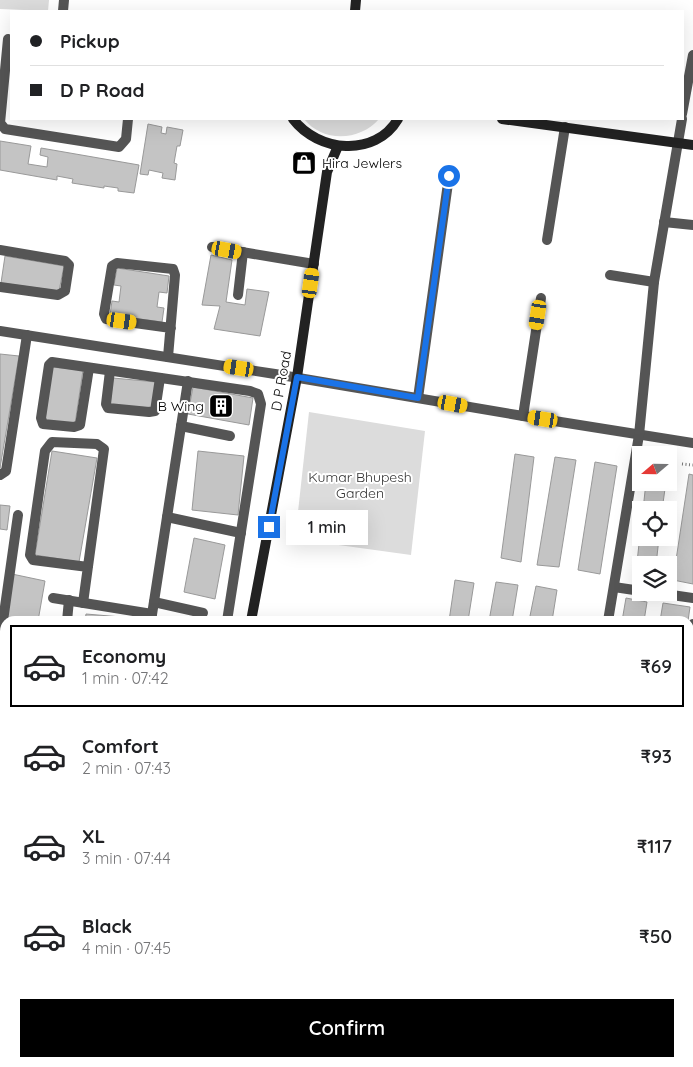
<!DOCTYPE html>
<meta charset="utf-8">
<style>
:root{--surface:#fff;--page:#f6f6f6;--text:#202124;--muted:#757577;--line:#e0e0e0;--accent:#000}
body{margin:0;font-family:Quicksand,sans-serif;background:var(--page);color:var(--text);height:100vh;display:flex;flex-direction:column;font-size:19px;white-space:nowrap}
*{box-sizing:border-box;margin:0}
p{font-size:16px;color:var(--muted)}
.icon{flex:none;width:28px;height:28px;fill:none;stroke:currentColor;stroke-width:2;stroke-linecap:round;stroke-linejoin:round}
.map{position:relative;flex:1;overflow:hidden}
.details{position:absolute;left:0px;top:616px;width:694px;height:451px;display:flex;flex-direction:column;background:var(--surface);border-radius:15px 15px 0 0;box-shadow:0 5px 20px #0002}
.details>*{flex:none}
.guide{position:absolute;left:10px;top:10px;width:674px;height:110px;border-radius:0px;box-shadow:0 5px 20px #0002;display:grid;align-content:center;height:110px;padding:0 20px;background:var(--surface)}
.needle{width:32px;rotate:250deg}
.buttons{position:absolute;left:632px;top:446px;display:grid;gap:10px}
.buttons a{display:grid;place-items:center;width:45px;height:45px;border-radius:0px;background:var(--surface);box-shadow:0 5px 20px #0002;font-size:25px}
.end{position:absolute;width:22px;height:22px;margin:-11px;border:6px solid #1a73e8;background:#fff;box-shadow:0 0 0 2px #fff}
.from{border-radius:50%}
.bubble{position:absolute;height:35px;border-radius:0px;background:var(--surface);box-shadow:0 5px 20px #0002;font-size:16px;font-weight:600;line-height:35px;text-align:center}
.car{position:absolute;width:15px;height:30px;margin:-15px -8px;border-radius:6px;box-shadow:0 0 4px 1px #0007;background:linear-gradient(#f5c518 24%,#345 0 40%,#f5c518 0 76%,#345 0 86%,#f5c518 0)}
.guide b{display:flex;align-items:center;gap:18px;height:48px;font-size:19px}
.guide b+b{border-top:1px solid var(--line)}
.guide i{width:12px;height:12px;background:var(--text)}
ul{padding:9px 0 0;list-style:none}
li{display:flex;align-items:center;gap:15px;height:82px;margin:0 10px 8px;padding:0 10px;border:2px solid transparent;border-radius:0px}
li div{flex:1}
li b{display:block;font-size:19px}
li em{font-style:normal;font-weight:600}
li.active{border-color:var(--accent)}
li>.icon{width:45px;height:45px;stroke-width:1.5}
.action{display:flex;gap:10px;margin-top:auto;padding:10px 20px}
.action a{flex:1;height:58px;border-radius:0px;background:var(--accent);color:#fff;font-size:20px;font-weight:600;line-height:58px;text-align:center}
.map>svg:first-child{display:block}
</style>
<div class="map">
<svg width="693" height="1067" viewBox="0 0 693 1067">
<rect width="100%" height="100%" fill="#fff"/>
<!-- green -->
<g fill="#dcdcdc">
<polygon points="0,0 49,0 48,11 0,9"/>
<path d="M 304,119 L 379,119 C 360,141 323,143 304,119 Z"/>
<polygon points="309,412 425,431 411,555 295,539"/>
</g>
<!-- building -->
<g fill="#c4c4c4" stroke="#999">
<polygon points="148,124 162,127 161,133 166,134 167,127 183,130 180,146 177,146 174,163 177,164 175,180 162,178 163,173 149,170 148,175 140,174"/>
<polygon points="0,141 31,146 28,164 47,167 48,157 40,155 41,148 139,165 134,193 118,191 118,188 104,186 104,188 72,183 73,179 57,176 57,180 0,170"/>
<polygon points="211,255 232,260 226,302 245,305 247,289 269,292 260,336 214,329 220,306 202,305"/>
<polygon points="5,256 64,266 59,291 1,283"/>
<polygon points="117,268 169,276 167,293 159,292 157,307 164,308 162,322 110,315 112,301 119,302 121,286 114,285"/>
<polygon points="0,354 19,356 0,468"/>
<polygon points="51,367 83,370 75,424 45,420"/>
<polygon points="113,378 156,382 152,408 110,405"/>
<polygon points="193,387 253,398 249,425 188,414"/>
<polygon points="52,451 97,458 79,562 35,555"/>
<polygon points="198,451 244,456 238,515 192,510"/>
<polygon points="515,454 534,457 521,562 501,558"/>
<polygon points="555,457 576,460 559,567 537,565"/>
<polygon points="595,462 617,466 600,574 578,570"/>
<polygon points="689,474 693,475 693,584 673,580"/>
<polygon points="646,482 666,482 662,510 643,510"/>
<polygon points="0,505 10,506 7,530 0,529"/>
<polygon points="641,525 641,538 659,538 656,565 641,565 641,573 636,572"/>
<polygon points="194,538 225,545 215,599 184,592"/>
<polygon points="12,574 45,581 38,621 5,621"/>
<polygon points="455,580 474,583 468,621 449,621"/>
<polygon points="496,582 518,585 512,621 489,621"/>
<polygon points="536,586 557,590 552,621 529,621"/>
<polygon points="626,598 647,602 644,621 622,621"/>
<polygon points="663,603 690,607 688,621 660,621"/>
<polygon points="86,614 133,618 132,621 85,621"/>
<polygon points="689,823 693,824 693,879 689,879"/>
<polygon points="5,840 5,1062 48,1062 48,1067 0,1066 0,891"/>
<polygon points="689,1050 693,1051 693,1067 585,1067 586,1062 689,1062"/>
</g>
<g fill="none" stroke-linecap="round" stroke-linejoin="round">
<!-- path -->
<g stroke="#777" stroke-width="3" stroke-dasharray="1 2.5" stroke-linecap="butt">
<polyline points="682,464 693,465"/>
<polyline points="689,725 693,725"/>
</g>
<!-- lane -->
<g stroke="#555" stroke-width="10">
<polyline points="418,398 449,176"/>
<polyline points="0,642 18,515"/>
<polyline points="0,773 5,718"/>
<polyline points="689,1014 693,1015"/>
<polyline points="50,1067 51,1062"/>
</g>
<!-- street -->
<g stroke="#555" stroke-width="10">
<polyline points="63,11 64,0"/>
<polyline points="8,39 0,123 5,129 119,147 126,139 128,119"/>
<polyline points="682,114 693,55"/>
<polyline points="664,222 693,225"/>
<polyline points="547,240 565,127"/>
<polyline points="212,247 314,264"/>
<polyline points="0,250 65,261 69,265 65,291 58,295 0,287"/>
<polyline points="610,275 654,282"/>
<polyline points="238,295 243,252"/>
<polyline points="0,331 275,374 523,416 693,443"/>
<polyline points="168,357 175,275 173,269 117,263 112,266 104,314 106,319 171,328"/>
<polyline points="89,368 80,425 74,427 43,424 41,418 49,365 52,362 250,391 258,394 261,404 227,621"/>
<polyline points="110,371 106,404 108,408 149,412 155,411 160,378"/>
<polyline points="523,416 541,298"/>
<polyline points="181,426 230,436"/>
<polyline points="0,475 6,471 27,335"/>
<polyline points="167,517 241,533"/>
<polyline points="614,587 641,591"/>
<polyline points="651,592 693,598"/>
<polyline points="53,598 152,614"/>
<polyline points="154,602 203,613"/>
<polyline points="83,603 104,449 97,444 52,442 45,451 30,555 33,560 88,567"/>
<polyline points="67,621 69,600"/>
<polyline points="151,621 188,381"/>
<polyline points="608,621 639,435 654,282 682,119"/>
<polyline points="689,654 693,624"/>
</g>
<!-- secondary -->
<g stroke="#222" stroke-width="10">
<polyline points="355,11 356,0"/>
<path d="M 293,119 C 318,152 375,158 398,119"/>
<polyline points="502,119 693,145"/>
<polyline points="251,621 297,377 327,172 338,146"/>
<polyline points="0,675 5,676"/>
<polyline points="0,699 5,700"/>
<polyline points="689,749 693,750"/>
<polyline points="689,778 693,779"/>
<polyline points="192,1067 193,1062"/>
<polyline points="215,1067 216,1062"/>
</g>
</g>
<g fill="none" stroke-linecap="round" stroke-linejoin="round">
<!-- route -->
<polyline stroke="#1a73e8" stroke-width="6" points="269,527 297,377 418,398 449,176"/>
</g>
<!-- icons -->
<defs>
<symbol id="shop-square" viewBox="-11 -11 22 22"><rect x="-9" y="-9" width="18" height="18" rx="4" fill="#000" stroke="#fff"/><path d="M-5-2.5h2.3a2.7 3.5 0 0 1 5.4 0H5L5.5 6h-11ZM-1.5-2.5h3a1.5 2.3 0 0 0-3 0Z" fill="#fff"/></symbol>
<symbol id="building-square" viewBox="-11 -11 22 22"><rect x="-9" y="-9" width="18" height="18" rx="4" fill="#000" stroke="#fff"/><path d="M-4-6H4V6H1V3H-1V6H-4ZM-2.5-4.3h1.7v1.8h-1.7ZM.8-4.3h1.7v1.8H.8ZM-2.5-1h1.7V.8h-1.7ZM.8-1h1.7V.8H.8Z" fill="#fff"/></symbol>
</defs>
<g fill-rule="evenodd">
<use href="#shop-square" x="290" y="149" width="28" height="28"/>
<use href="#building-square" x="207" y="392" width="28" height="28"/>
</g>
<g text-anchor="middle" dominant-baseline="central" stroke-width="4" stroke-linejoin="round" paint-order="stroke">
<!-- poi labels -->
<g font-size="14" fill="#000" stroke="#fff" text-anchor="start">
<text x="322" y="163">Hira Jewlers</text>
<text x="204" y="406" text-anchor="end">B Wing</text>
</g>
<!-- street labels -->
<g font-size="14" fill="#000" stroke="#fff">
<text transform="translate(281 381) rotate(-80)">D P Road</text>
</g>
<!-- park labels -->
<g font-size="14" fill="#333" stroke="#fff">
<text x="360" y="477">Kumar Bhupesh<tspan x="360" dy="16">Garden</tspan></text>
</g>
</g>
</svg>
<div class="buttons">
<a><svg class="needle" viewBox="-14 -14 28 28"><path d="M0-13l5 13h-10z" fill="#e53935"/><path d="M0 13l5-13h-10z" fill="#757577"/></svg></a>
<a><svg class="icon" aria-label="locate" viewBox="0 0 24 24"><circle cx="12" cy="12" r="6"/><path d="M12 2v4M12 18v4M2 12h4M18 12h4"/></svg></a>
<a><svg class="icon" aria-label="layers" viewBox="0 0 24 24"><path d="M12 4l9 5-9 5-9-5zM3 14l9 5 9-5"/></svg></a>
</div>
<i class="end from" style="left:449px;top:176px"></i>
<i class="end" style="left:269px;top:527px"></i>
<div class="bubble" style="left:286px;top:510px;width:82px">1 min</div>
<i class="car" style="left:227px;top:250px;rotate:100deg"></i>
<i class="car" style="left:311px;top:283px;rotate:8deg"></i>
<i class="car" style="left:538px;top:315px;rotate:189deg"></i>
<i class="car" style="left:122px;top:321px;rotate:98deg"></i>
<i class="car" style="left:239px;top:368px;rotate:279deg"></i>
<i class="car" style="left:453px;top:404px;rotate:100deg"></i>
<i class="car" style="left:543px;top:419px;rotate:279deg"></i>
<div class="guide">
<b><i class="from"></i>Pickup</b>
<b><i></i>D P Road</b>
</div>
<section class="details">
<ul>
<li class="active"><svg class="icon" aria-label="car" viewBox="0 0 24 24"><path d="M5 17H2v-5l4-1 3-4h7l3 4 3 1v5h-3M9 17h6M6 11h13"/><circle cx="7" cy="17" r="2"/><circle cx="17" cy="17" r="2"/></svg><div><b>Economy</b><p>1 min · 07:42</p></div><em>₹69</em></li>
<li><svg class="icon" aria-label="car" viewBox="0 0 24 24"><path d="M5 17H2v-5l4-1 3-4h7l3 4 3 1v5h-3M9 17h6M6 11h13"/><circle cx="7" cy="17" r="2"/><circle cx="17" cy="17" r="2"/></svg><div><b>Comfort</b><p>2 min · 07:43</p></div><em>₹93</em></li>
<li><svg class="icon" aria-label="car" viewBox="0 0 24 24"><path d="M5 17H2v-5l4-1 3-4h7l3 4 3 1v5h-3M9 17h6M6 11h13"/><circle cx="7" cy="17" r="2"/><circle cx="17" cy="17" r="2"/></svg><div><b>XL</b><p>3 min · 07:44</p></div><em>₹117</em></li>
<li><svg class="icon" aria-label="car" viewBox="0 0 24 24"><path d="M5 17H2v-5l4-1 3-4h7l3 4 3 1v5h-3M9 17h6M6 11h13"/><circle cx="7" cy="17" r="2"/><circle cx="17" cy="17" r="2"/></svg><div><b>Black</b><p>4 min · 07:45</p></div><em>₹50</em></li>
</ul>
<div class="action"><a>Confirm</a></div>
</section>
</div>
